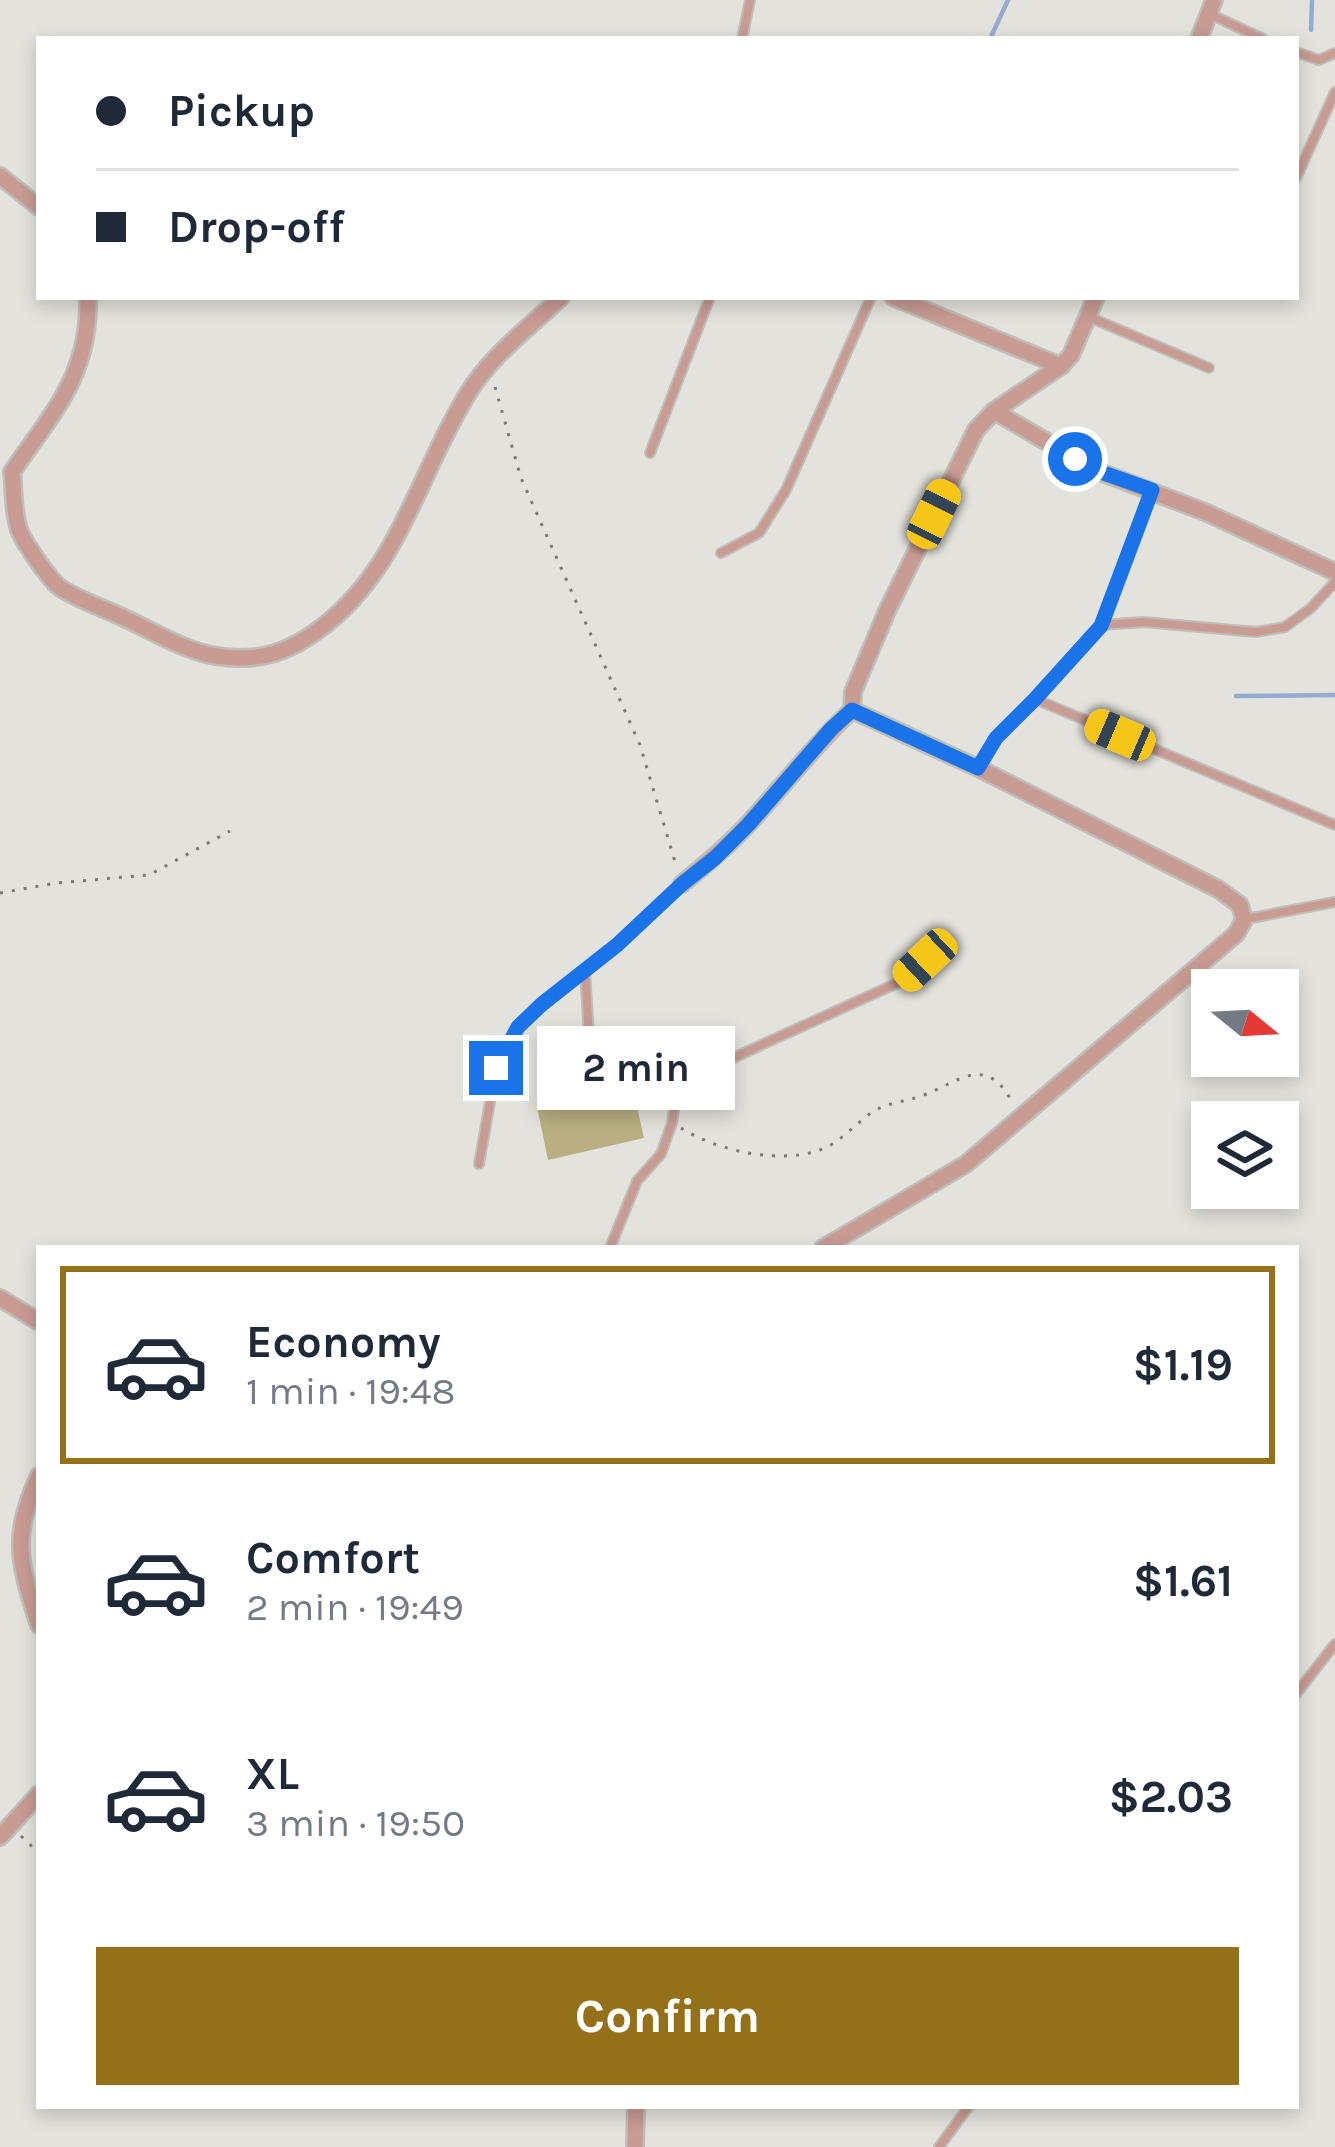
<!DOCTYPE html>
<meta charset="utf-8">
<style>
:root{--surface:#fff;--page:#f6f6f7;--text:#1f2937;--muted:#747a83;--line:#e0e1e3;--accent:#947018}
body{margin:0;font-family:Karla,sans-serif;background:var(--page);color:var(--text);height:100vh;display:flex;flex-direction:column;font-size:45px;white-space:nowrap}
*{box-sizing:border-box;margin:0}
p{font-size:39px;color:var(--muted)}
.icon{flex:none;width:66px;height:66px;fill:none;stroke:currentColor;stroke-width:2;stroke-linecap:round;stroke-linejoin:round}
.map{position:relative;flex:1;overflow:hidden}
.panel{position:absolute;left:36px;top:1245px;width:1263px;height:864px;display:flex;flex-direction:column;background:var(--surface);border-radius:0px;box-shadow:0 6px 18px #0003}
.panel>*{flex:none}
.top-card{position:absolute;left:36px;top:36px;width:1263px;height:264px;border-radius:0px;box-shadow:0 6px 18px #0003;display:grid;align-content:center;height:264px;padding:0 60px;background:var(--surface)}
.needle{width:78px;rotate:108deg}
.tools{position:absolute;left:1191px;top:969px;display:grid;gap:24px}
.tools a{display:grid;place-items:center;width:108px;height:108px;border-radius:0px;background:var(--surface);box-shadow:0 6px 18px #0003;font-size:60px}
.end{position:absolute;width:54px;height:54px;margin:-27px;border:15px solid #1a73e8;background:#fff;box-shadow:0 0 0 6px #fff}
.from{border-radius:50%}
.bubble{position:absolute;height:84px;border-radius:0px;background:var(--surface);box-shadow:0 6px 18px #0003;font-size:39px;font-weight:700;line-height:84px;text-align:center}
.car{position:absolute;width:36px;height:72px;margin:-36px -18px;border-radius:15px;box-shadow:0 0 9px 3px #0007;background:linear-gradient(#f5c518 24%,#345 0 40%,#f5c518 0 76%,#345 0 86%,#f5c518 0)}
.top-card b{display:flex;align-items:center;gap:42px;height:114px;font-size:45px}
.top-card b+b{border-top:3px solid var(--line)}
.top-card i{width:30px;height:30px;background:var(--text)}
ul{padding:21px 0 0;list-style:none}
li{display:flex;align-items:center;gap:36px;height:198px;margin:0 24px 18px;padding:0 36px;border:6px solid transparent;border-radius:0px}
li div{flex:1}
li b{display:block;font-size:45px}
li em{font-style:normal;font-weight:700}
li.current{border-color:var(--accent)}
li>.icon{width:108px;height:108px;stroke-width:1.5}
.cta{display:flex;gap:24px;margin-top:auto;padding:24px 60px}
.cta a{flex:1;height:138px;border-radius:0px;background:var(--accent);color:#fff;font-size:48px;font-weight:700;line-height:138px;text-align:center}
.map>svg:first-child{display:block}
</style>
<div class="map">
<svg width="1335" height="2147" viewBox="0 0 1335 2147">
<rect width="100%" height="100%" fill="#e3e2dc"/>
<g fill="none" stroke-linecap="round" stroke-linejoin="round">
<!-- stream -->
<g stroke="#96abd2" stroke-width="4.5">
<polyline points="1311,30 1312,0"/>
<polyline points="990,39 1008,0"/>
<polyline points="1236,696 1335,695"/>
</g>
</g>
<!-- building -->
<polygon fill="#b9af82" points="632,1085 644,1138 548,1160 537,1107"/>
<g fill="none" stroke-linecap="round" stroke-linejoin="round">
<defs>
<g id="lane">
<polyline points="1210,14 1263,39"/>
<polyline points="742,39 750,0"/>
<polyline points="1296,52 1319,60 1335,53"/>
<polyline points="1296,178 1335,92"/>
<polyline points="1089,317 1209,368"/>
<polyline points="650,453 710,297"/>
<polyline points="721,553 759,533 786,490 871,297"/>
<polyline points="1101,625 1151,492"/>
<polyline points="1035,699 1335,825"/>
<polyline points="979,767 996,738 1035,699 1101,625 1143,622 1256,632 1285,627 1311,608 1335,582"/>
<polyline points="1246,919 1335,902"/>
<polyline points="678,1083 904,980 925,960"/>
<polyline points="479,1164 496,1068 518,1027 583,972"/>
<polyline points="610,1248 637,1181 661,1154 672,1123 678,1083 606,1069 590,1052 585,971 617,945 682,884"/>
<polyline points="1296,1694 1335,1644"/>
<polyline points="939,2147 969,2106"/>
</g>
<g id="street">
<polyline points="1199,39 1214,0"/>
<polyline points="0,176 39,207"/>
<path d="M 88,297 C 90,375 53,412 12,472 C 14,490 13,509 18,526 C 20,538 48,577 58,586 C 73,598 106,609 124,618 C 153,631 184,651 216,656 C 260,663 291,652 325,625 C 400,566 419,473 467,395 C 491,355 528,329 561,297"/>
<polyline points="893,297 1061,366 1071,355 1096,297"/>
<polyline points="994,411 1095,470 1205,512 1335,572"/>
<path d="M 682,884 C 706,864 730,844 751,821 C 785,784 815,744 852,710 L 853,692 L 887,611 L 976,430 L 994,411 L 1061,366"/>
<polyline points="823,1248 966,1164 1236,934 1244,920 1240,905 1218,889 978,768 852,710"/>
<polyline points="0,1298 39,1322"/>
<path d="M 39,1476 C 11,1537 19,1563 39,1625"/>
<polyline points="0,1837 39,1794"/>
<polyline points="635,2147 636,2106"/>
</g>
</defs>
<!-- lane casing -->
<use href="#lane" stroke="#bfbeb9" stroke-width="12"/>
<!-- street casing -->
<use href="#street" stroke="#bfbeb9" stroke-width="20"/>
<!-- path -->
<g stroke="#7a7976" stroke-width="3" stroke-dasharray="3 9" stroke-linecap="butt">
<polyline points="495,387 521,478 640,745 676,865"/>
<polyline points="0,893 56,883 149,875 230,831"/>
<polyline points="650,1092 662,1109"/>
<path d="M 681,1128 C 716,1150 775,1164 817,1151 C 838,1145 853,1126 871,1113 C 887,1102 906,1102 924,1095 C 959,1082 985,1054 1011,1100"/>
<polyline points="21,1836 39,1853"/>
</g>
<!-- lane -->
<use href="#lane" stroke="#c89b93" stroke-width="8"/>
<!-- street -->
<use href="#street" stroke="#c89b93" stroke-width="15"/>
</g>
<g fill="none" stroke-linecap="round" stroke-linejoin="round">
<!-- route -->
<polyline stroke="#1a73e8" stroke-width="15" points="496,1068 518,1027 542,1004 617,945 682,884 715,858 749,824 831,729 852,710 978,768 996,738 1035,699 1101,626 1152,490 1095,470 1075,459"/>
</g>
</svg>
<div class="tools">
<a><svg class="needle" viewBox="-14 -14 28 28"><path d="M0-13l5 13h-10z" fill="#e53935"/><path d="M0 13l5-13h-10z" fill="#747a83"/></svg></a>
<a><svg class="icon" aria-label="layers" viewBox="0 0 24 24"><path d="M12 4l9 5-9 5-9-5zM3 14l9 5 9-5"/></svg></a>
</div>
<i class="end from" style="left:1075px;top:459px"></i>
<i class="end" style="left:496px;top:1068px"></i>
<div class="bubble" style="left:537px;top:1026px;width:198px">2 min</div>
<i class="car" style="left:934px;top:514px;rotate:26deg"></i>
<i class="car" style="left:1120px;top:735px;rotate:293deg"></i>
<i class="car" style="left:925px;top:960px;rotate:227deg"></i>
<div class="top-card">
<b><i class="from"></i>Pickup</b>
<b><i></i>Drop-off</b>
</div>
<section class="panel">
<ul>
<li class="current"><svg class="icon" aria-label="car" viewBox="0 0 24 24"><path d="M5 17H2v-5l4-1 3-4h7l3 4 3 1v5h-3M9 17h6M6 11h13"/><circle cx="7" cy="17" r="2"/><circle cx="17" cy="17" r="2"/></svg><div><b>Economy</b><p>1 min · 19:48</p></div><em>$1.19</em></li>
<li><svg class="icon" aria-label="car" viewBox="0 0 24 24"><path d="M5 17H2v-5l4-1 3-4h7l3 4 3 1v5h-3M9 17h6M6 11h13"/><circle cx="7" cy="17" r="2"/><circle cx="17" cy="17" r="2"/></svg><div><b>Comfort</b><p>2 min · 19:49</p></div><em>$1.61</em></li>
<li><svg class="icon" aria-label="car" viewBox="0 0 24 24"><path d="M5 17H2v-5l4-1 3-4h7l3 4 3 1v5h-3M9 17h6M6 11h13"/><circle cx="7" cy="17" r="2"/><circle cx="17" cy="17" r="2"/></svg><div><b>XL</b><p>3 min · 19:50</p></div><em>$2.03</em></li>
</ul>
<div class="cta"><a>Confirm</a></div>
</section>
</div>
